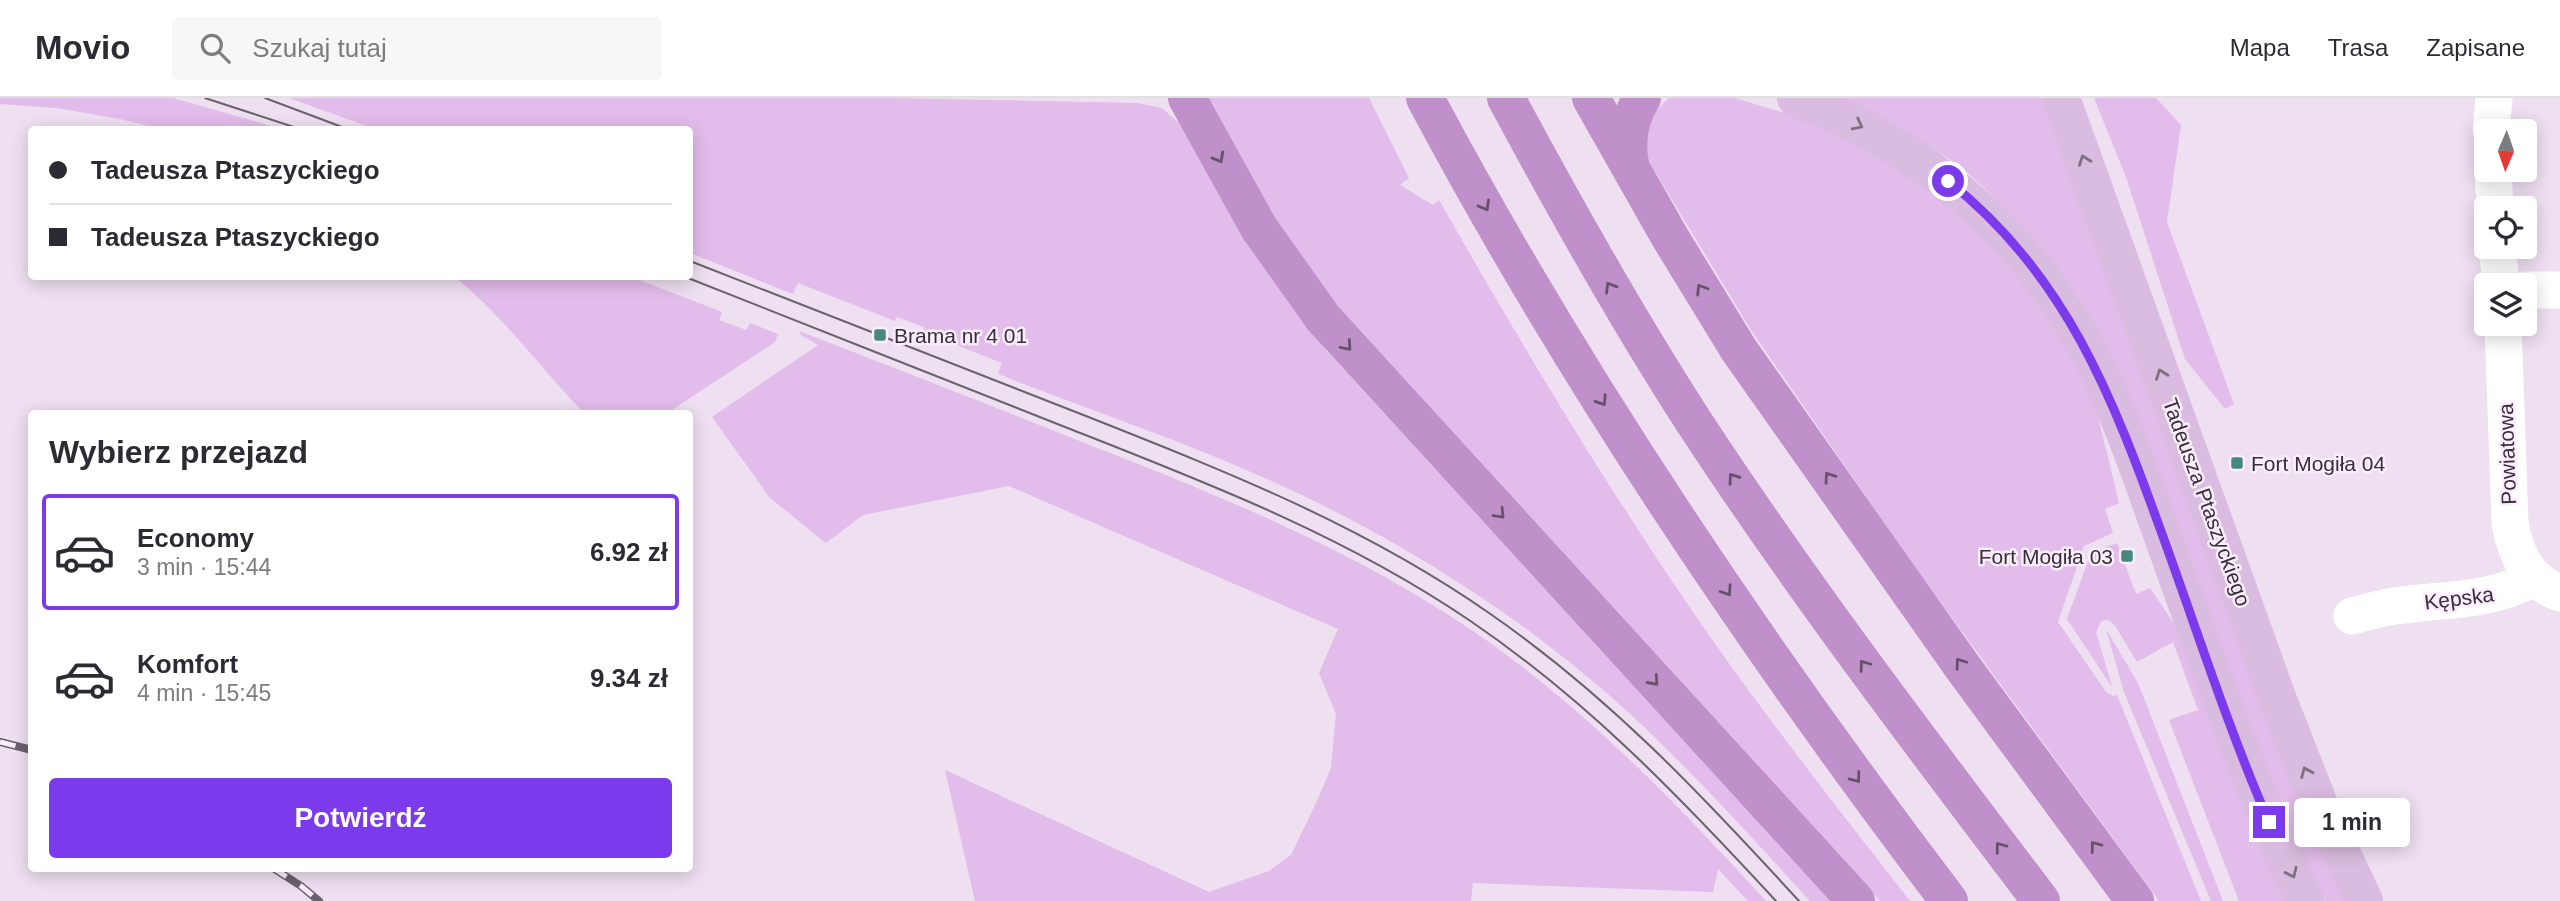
<!DOCTYPE html>
<html lang="pl">
<meta charset="utf-8">
<style>
:root{--surface:#fff;--page:#f7f7f7;--text:#2b2b33;--muted:#7c7c81;--line:#e1e1e2;--accent:#7c3aed}
body{margin:0;font-family:Helvetica,sans-serif;background:var(--page);color:var(--text);height:100vh;display:flex;flex-direction:column;font-size:26px;white-space:nowrap}
*{box-sizing:border-box;margin:0}
p{font-size:23px;color:var(--muted)}
.icon{flex:none;width:38px;height:38px;fill:none;stroke:currentColor;stroke-width:2;stroke-linecap:round;stroke-linejoin:round}
.map{position:relative;flex:1;overflow:hidden}
.side{position:absolute;left:28px;top:312px;width:665px;height:462px;display:flex;flex-direction:column;background:var(--surface);border-radius:7px;box-shadow:0 4px 18px #0003}
.side>*{flex:none}
.banner{position:absolute;left:28px;top:28px;width:665px;height:154px;border-radius:7px;box-shadow:0 4px 18px #0003;display:grid;align-content:center;height:154px;padding:0 21px;background:var(--surface)}
.needle{width:46px;rotate:182deg}
.controls{position:absolute;left:2474px;top:21px;display:grid;gap:14px}
.controls a{display:grid;place-items:center;width:63px;height:63px;border-radius:7px;background:var(--surface);box-shadow:0 4px 18px #0003;font-size:35px}
.end{position:absolute;width:32px;height:32px;margin:-16px;border:9px solid #7c3aed;background:#fff;box-shadow:0 0 0 4px #fff}
.from{border-radius:50%}
.bubble{position:absolute;height:49px;border-radius:7px;background:var(--surface);box-shadow:0 4px 18px #0003;font-size:23px;font-weight:700;line-height:49px;text-align:center}
.banner b{display:flex;align-items:center;gap:24px;height:66px;font-size:26px}
.banner b+b{border-top:2px solid var(--line)}
.banner i{width:18px;height:18px;background:var(--text)}
ul{padding:0;list-style:none}
li{display:flex;align-items:center;gap:21px;height:116px;margin:0 14px 10px;padding:0 7px;border:4px solid transparent;border-radius:7px}
li div{flex:1}
li b{display:block;font-size:26px}
li em{font-style:normal;font-weight:700}
li.on{border-color:var(--accent)}
li>.icon{width:63px;height:63px;stroke-width:1.5}
h2{padding:0 21px;font-size:32px;line-height:84px}
.button{display:flex;gap:14px;margin-top:auto;padding:14px 21px}
.button a{flex:1;height:80px;border-radius:7px;background:var(--accent);color:#fff;font-size:28px;font-weight:700;line-height:80px;text-align:center}
header{display:flex;align-items:center;gap:42px;box-sizing:border-box;height:98px;padding:0 35px;background:var(--surface);border-bottom:2px solid var(--line)}
header strong{font-size:33px}
nav{display:flex;gap:38px;margin-inline-start:auto;font-size:24px}
.search{width:490px;height:63px;background:var(--page);display:flex;align-items:center;gap:18px;box-sizing:border-box;padding:0 24px;border-radius:7px;color:var(--muted);font-size:26px}
.map>svg:first-child{display:block}
</style>
<header>
<strong>Movio</strong>
<div class="search"><svg class="icon" aria-label="search" viewBox="0 0 24 24"><circle cx="10" cy="10" r="6"/><path d="M15 15l6 6"/></svg>Szukaj tutaj</div>
<nav><a>Mapa</a><a>Trasa</a><a>Zapisane</a></nav>
</header>
<div class="map">
<svg width="2560" height="803" viewBox="0 0 2560 803">
<rect width="100%" height="100%" fill="#eedff1"/>
<!-- green -->
<g fill="#e2bcea">
<polygon points="0,0 173,0 282,31 162,31 120,21 56,10 0,6"/>
<path d="M 289,0 L 892,0 L 1137,5 L 1162,10 L 1179,25 L 1287,202 L 1326,252 L 1832,803 L 1810,803 C 1755,743 1701,683 1642,627 C 1552,542 1446,470 1336,414 C 1228,358 1111,320 998,276 L 1002,265 L 923,234 L 924,229 L 897,219 L 895,223 L 798,185 L 793,196 L 690,155 L 690,32 L 375,31 Z"/>
<path d="M 1204,0 L 1369,0 L 1409,80 L 1400,87 L 1433,107 L 1439,102 C 1516,237 1595,370 1682,498 C 1753,603 1832,703 1910,803 L 1880,803 L 1327,199 L 1281,134 Z"/>
<path d="M 1669,0 L 1735,0 L 1801,20 L 1896,65 L 1989,143 L 2055,227 L 2094,302 L 2119,405 L 2105,411 L 2113,435 L 2084,448 L 2058,524 L 2106,594 L 2113,598 L 2117,597 L 2201,803 L 2159,803 L 1914,468 L 1751,232 L 1651,67 C 1641,41 1647,18 1669,0 Z"/>
<path d="M 1841,0 L 2042,0 L 2346,803 L 2325,803 L 2315,784 L 2030,137 C 2009,114 1988,92 1964,72 C 1927,43 1882,22 1841,0 Z"/>
<polygon points="2094,0 2156,0 2181,27 2167,124 2234,306 2225,311 2185,261 2126,79"/>
<path d="M 455,179 L 632,179 L 722,214 L 719,222 L 746,232 L 750,225 L 778,236 L 775,244 L 667,315 L 584,315 C 540,269 504,219 455,179 Z"/>
<path d="M 799,233 C 897,271 995,309 1092,348 C 1231,402 1363,456 1486,542 C 1592,617 1679,708 1766,803 L 1748,803 L 1718,771 L 1713,794 L 1473,785 L 1471,803 L 975,803 L 945,672 L 1209,794 L 1269,773 L 1291,757 L 1317,703 L 1331,670 L 1336,616 L 1319,575 L 1338,531 L 1009,388 L 863,417 L 826,445 L 770,400 L 712,319 L 818,247 L 801,237 Z"/>
<polygon points="2117,445 2136,496 2150,490 2179,533 2286,803 2239,803 2169,622 2198,612 2173,544 2137,564 2114,526 2108,522 2101,523 2096,534 2112,589 2067,521 2091,455"/>
<polygon points="2106,531 2138,585 2223,803 2211,803 2208,796 2124,594"/>
</g>
<g fill="none" stroke-linecap="round" stroke-linejoin="round">
<!-- minor -->
<g stroke="#fff" stroke-width="37">
<polyline points="2491,33 2494,0"/>
<polyline points="2493,72 2495,110"/>
<polyline points="2497,149 2501,187"/>
<polyline points="2525,192 2560,192"/>
<path d="M 2503,226 L 2510,425 C 2516,457 2527,483 2560,495"/>
<path d="M 2352,518 C 2364,515 2377,511 2389,509 C 2439,500 2488,506 2533,480"/>
</g>
<!-- major -->
<g stroke="#d9bcdf" stroke-width="38">
<path d="M 1796,0 C 1923,48 2028,136 2091,258 C 2124,323 2147,395 2172,464 C 2213,578 2252,693 2305,803"/>
<polyline points="2061,0 2278,602 2318,704 2364,803"/>
</g>
<!-- highway -->
<g stroke="#bf90c9" stroke-width="38">
<polyline points="1187,0 1259,130 1323,220 1856,803"/>
<path d="M 1425,0 C 1575,282 1756,549 1949,803"/>
<path d="M 1506,0 C 1565,110 1626,219 1694,324 C 1802,489 1922,646 2041,803"/>
<polyline points="1591,0 1671,141 1739,252 1964,571 2135,803"/>
<path d="M 1631,70 C 1625,45 1628,22 1642,0"/>
</g>
<!-- tram -->
<g stroke="#69616b" stroke-width="2">
<polyline points="205,0 303,32"/>
<polyline points="265,0 350,32"/>
<path d="M 690,163 C 823,216 957,268 1091,320 C 1230,375 1366,429 1489,515 C 1608,597 1702,697 1799,803"/>
<path d="M 683,178 C 810,228 938,279 1065,329 C 1205,384 1344,437 1469,522 C 1587,602 1680,699 1776,803"/>
</g>
<defs>
<g id="rail">
<polyline points="0,644 32,652"/>
<polyline points="273,770 301,788 319,803"/>
</g>
</defs>
<!-- rail casing -->
<use href="#rail" stroke="#69616b" stroke-width="8"/>
<!-- rail -->
<use href="#rail" stroke="#fbecfe" stroke-width="5" stroke-dasharray="16" stroke-linecap="butt"/>
</g>
<!-- one-way arrows -->
<defs><path id="oneway-chevron" d="M-2-3.5L2.5 0L-2 3.5" fill="none" stroke-width="1.6" stroke-linecap="round" stroke-linejoin="round" transform="scale(1.75)"/></defs>
<g stroke="#7f6f83">
<use href="#oneway-chevron" transform="translate(1858 27) rotate(27)"/>
<use href="#oneway-chevron" transform="translate(2084 62) rotate(-110)"/>
<use href="#oneway-chevron" transform="translate(2161 276) rotate(-110)"/>
<use href="#oneway-chevron" transform="translate(2306 674) rotate(-113)"/>
<use href="#oneway-chevron" transform="translate(2292 775) rotate(65)"/>
</g>
<g stroke="#66526a">
<use href="#oneway-chevron" transform="translate(1219 60) rotate(61)"/>
<use href="#oneway-chevron" transform="translate(1485 108) rotate(60)"/>
<use href="#oneway-chevron" transform="translate(1610 189) rotate(-121)"/>
<use href="#oneway-chevron" transform="translate(1701 191) rotate(-122)"/>
<use href="#oneway-chevron" transform="translate(1347 248) rotate(49)"/>
<use href="#oneway-chevron" transform="translate(1602 303) rotate(57)"/>
<use href="#oneway-chevron" transform="translate(1829 379) rotate(-125)"/>
<use href="#oneway-chevron" transform="translate(1733 380) rotate(-125)"/>
<use href="#oneway-chevron" transform="translate(1500 416) rotate(47)"/>
<use href="#oneway-chevron" transform="translate(1727 493) rotate(56)"/>
<use href="#oneway-chevron" transform="translate(1960 565) rotate(-126)"/>
<use href="#oneway-chevron" transform="translate(1864 567) rotate(-126)"/>
<use href="#oneway-chevron" transform="translate(1654 583) rotate(48)"/>
<use href="#oneway-chevron" transform="translate(1856 680) rotate(53)"/>
<use href="#oneway-chevron" transform="translate(2095 748) rotate(-127)"/>
<use href="#oneway-chevron" transform="translate(2000 749) rotate(-127)"/>
</g>
<g fill="none" stroke-linecap="round" stroke-linejoin="round">
<!-- route -->
<path stroke="#7c3aed" stroke-width="9" d="M 1948,83 C 2066,176 2113,300 2162,436 C 2197,532 2228,630 2269,724"/>
</g>
<!-- markers -->
<g fill="#46897b" stroke="#fbecfe" stroke-width="2.5">
<rect x="873" y="230" width="14" height="14" rx="3.5"/>
<rect x="2230" y="358" width="14" height="14" rx="3.5"/>
<rect x="2120" y="451" width="14" height="14" rx="3.5"/>
</g>
<g text-anchor="middle" dominant-baseline="central" stroke-width="5" stroke-linejoin="round" paint-order="stroke">
<!-- poi labels -->
<g font-size="21" fill="#363037" stroke="#fbecfe" text-anchor="start">
<text x="894" y="237">Brama nr 4 01</text>
<text x="2251" y="365">Fort Mogiła 04</text>
<text x="2113" y="458" text-anchor="end">Fort Mogiła 03</text>
</g>
<!-- street labels -->
<g font-size="21" fill="#363037" stroke="#fbecfe">
<text transform="translate(2507 356) rotate(-92)">Powiatowa</text>
<text transform="translate(2207 404) rotate(70)">Tadeusza Ptaszyckiego</text>
<text transform="translate(2459 500) rotate(-7)">Kępska</text>
</g>
</g>
</svg>
<div class="controls">
<a><svg class="needle" viewBox="-14 -14 28 28"><path d="M0-13l5 13h-10z" fill="#e53935"/><path d="M0 13l5-13h-10z" fill="#7c7c81"/></svg></a>
<a><svg class="icon" aria-label="locate" viewBox="0 0 24 24"><circle cx="12" cy="12" r="6"/><path d="M12 2v4M12 18v4M2 12h4M18 12h4"/></svg></a>
<a><svg class="icon" aria-label="layers" viewBox="0 0 24 24"><path d="M12 4l9 5-9 5-9-5zM3 14l9 5 9-5"/></svg></a>
</div>
<i class="end from" style="left:1948px;top:83px"></i>
<i class="end" style="left:2269px;top:724px"></i>
<div class="bubble" style="left:2294px;top:700px;width:116px">1 min</div>
<div class="banner">
<b><i class="from"></i>Tadeusza Ptaszyckiego</b>
<b><i></i>Tadeusza Ptaszyckiego</b>
</div>
<section class="side">
<h2>Wybierz przejazd</h2>
<ul>
<li class="on"><svg class="icon" aria-label="car" viewBox="0 0 24 24"><path d="M5 17H2v-5l4-1 3-4h7l3 4 3 1v5h-3M9 17h6M6 11h13"/><circle cx="7" cy="17" r="2"/><circle cx="17" cy="17" r="2"/></svg><div><b>Economy</b><p>3 min · 15:44</p></div><em>6.92 zł</em></li>
<li><svg class="icon" aria-label="car" viewBox="0 0 24 24"><path d="M5 17H2v-5l4-1 3-4h7l3 4 3 1v5h-3M9 17h6M6 11h13"/><circle cx="7" cy="17" r="2"/><circle cx="17" cy="17" r="2"/></svg><div><b>Komfort</b><p>4 min · 15:45</p></div><em>9.34 zł</em></li>
</ul>
<div class="button"><a>Potwierdź</a></div>
</section>
</div>
